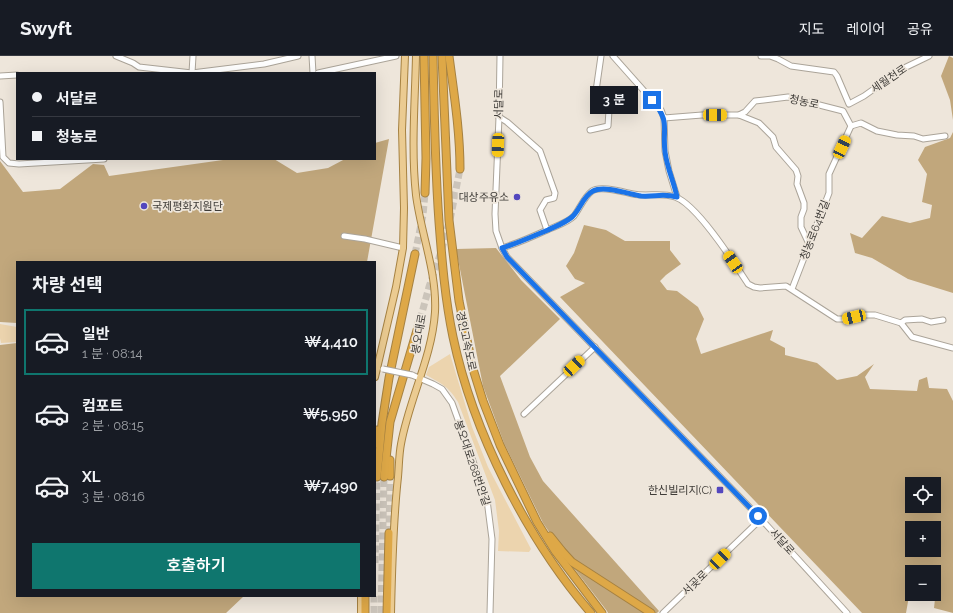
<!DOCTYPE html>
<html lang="ko">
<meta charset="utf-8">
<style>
:root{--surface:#171b24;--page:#20242c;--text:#f1f3f6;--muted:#9ea1a6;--line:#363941;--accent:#0f766e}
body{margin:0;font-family:Raleway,"Noto Sans KR",sans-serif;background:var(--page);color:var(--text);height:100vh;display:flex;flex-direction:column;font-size:15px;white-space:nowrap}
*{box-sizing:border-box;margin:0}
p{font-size:13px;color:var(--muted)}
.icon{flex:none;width:22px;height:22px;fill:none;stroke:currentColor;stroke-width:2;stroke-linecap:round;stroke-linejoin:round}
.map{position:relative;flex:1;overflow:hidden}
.drawer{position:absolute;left:16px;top:205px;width:360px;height:336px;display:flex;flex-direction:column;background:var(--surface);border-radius:0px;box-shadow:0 4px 16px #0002}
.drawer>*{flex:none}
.hud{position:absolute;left:16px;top:16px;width:360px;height:88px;border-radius:0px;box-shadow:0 4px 16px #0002;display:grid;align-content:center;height:88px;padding:0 16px;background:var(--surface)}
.fabs{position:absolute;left:905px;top:421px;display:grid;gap:8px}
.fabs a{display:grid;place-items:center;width:36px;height:36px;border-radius:0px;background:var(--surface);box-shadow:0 4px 16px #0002;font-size:20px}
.end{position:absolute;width:18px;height:18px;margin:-9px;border:5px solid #1a73e8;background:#fff;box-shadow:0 0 0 2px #fff}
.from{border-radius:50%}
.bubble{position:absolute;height:28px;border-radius:0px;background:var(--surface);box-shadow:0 4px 16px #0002;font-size:13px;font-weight:600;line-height:28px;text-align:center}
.car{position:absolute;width:12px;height:24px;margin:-12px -6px;border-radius:5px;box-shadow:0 0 3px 1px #0007;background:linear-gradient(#f5c518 24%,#345 0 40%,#f5c518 0 76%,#345 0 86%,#f5c518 0)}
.hud b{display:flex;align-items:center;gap:14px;height:38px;font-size:15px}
.hud b+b{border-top:1px solid var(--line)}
.hud i{width:10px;height:10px;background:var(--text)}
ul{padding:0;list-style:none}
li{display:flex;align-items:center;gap:12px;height:66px;margin:0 8px 6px;padding:0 8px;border:2px solid transparent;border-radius:0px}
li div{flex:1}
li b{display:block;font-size:15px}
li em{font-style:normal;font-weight:600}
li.current{border-color:var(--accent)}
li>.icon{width:36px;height:36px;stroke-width:1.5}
h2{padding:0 16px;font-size:18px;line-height:48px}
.button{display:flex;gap:8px;margin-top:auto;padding:8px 16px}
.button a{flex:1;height:46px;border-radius:0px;background:var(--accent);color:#fff;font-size:16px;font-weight:600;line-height:46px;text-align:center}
header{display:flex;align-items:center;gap:24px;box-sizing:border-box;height:56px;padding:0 20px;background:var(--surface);border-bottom:1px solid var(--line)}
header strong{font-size:19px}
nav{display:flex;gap:22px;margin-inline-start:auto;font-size:14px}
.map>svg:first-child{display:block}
</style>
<header>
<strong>Swyft</strong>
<nav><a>지도</a><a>레이어</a><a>공유</a></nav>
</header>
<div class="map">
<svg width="953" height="557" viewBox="0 0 953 557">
<rect width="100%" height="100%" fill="#eee6db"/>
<!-- green -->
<g fill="#ecd4ae">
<polygon points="0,268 17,271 17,286 1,287 0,282"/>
<path d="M 450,298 L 472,371 L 488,411 L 531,493 L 529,496 L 498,495 L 499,475 L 495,444 L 458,346 C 448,330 442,328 426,319 L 429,311 Z"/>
</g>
<!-- forest -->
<g fill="#c1a77c" fill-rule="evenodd">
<polygon points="949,0 953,2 953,64 950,44 941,20"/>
<polygon points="953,76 953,237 908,223 872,202 855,197 850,177 862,182 882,160 910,167 930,162 932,149 922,146 927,118 918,104 925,91 950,82"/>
<polygon points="389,83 367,206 17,206 17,267 0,266 0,105 23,136 60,133 93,108 104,109 109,120 230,103 274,103 297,117 328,112 345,103 375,103 375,87"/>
<path d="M 584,169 L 606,174 L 625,185 L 670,185 L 670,194 L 681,208 L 666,219 L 660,225 L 667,234 L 677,235 L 698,251 L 704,263 L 696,283 L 701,298 L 773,274 L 770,284 L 785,292 L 785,299 L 817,307 L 837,324 L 857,320 L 874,308 L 865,321 L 870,333 L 917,335 L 919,324 L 927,321 L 929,332 L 947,333 L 953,345 L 953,557 L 934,552 L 935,543 L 928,538 L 934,538 L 934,516 L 912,516 L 912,538 L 917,538 L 909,540 L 906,557 L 862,557 L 560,241 L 585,227 L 575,223 L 566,210 L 574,197 ZM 912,428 L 934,428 L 934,450 L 912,450 ZM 912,472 L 934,472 L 934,494 L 912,494 Z"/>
<polygon points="496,192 521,224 560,263 500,320 530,401 543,425 659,555 657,557 608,557 607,555 573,511 543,467 504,387 483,330 456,193"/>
<polygon points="17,287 17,540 244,540 226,557 0,557 0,289"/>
</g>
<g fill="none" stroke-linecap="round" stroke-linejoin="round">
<!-- highway-tunnel -->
<g stroke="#cbc4ba" stroke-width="7" stroke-dasharray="7 3.5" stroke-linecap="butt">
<polyline points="415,198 423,159 425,137"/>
<polyline points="420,264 429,231 441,196 451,159 460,113"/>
<polyline points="389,477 390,420"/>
<polyline points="375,507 377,421"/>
<polyline points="374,557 374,540"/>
<polyline points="381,557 384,421"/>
</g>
<defs>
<g id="minor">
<polyline points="116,0 133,7 139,11 192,17 264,8 298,0"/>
<polyline points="312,0 313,17"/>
<polyline points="500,0 499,61 495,158 496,175 502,192 507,201 761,463 847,557"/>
<polyline points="613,0 661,54 664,62 702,59 739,59 745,56 755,45 788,41 843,55 851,70 861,67 877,75 897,79 914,80 923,83 945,80"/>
<polyline points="761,0 770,0 778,3 791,10 834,16 837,20 849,48 864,40 902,13 929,0"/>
<polyline points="192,17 193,0"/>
<polyline points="318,17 396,0"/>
<polyline points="0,20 17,19"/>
<polyline points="0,46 3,101 9,107 19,108 104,103"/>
<polyline points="739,59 759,67 773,81 776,91 796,114 798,120 797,128 804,147 804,153 801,161 801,171 809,188"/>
<polyline points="499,61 507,66 540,95 555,137 554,142 546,144 540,154 547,174"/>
<polyline points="664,62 665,95 669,115 677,141"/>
<polyline points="590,74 608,70 609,54 598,41 596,35 601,0"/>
<polyline points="344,180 365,183 403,192"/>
<path d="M 502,192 C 518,187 532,181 547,174 C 556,170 567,167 574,160 C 580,152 584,141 592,135 C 600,129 623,136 633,138 C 647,141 661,136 675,141 C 697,148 735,208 748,228 L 754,231 L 760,232 L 786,230 L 837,263 L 843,263 L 864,259 L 875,259 L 901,267 L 912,281 L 953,292"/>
<polyline points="792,233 829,137 829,118 851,70"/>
<polyline points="901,267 905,264 922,263 931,266 943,264"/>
<polyline points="412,319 433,328 442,333 452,347 487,444 492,483 490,557"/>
<polyline points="524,358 595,291"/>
<polyline points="663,557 761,463"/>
</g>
<g id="major">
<polyline points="375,321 396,231 403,192 404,152 402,74 405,0"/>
<polyline points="361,540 361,557"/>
<path d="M 391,557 C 392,511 393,466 398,421 C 399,410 399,398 401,388 C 409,343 432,302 435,256 C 437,216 421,178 416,139 C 411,94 415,46 416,0"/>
</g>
<g id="highway">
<polyline points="424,0 426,102 425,137"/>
<path d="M 433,0 C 434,56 435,111 439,166 C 442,205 445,243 453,281 C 473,376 527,483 591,557"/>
<polyline points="442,0 449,164 459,245 473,313 483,345 500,389 537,466 555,495 602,557"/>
<path d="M 449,0 C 454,38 460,75 460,113"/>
<polyline points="375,388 377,374"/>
<polyline points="390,404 390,420"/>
<polyline points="377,421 382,367 389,322 415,198"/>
<polyline points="384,421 390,366 420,264"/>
<polyline points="550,480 562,495 572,506 651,557"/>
<polyline points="365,557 365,540"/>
<polyline points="387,557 389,477"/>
</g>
</defs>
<!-- minor casing -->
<use href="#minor" stroke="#aba499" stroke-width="7"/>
<!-- major casing -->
<use href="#major" stroke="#a68242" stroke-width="8"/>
<!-- highway casing -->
<use href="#highway" stroke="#a68242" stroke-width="9"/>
<!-- minor -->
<use href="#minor" stroke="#fff" stroke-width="5"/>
<!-- major -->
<use href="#major" stroke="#ebcb91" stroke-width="6"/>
<!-- highway -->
<use href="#highway" stroke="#dea847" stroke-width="7"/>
<defs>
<polyline id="minor-bridge" points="383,313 412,319"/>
</defs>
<!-- minor-bridge casing -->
<use href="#minor-bridge" stroke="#aba499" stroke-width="7" stroke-linecap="butt"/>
<!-- minor-bridge -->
<use href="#minor-bridge" stroke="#fff" stroke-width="5"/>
</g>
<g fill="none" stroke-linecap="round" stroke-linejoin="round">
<!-- route -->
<path stroke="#1a73e8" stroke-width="5" d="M 652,44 C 671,66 662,72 665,96 C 667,112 674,126 677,141 C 663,137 655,141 641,140 C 629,138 604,129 593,135 C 583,140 580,154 572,161 C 565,167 556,170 548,174 C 533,180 518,187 502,192 L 507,201 L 758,460"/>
</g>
<!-- markers -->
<g fill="#5347be" stroke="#eee6db" stroke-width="1.5">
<circle cx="517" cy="141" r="4"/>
<circle cx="144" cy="150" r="4"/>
<rect x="716" y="430" width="8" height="8" rx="2"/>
</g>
<g text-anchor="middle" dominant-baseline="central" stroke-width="3.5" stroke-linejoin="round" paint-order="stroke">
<!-- street labels -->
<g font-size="11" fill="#3f3c38" stroke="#eee6db">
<text transform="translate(889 23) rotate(-34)">세월천로</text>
<text transform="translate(804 46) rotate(12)">청농로</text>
<text transform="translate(499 48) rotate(-89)">서달로</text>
<text transform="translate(815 174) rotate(-69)">청농로64번길</text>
<text transform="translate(419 278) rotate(-80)">봉오대로</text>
<text transform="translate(466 285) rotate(78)">경인고속도로</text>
<text transform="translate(472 407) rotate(71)">봉오대로268번안길</text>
<text transform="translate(782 486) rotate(48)">서달로</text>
<text transform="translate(695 527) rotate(-44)">서곶로</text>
</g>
<!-- poi labels -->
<g font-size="11" fill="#3f3c38" stroke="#eee6db" text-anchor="end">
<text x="509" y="141">대상주유소</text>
<text x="152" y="150" text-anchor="start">국제평화지원단</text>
<text x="712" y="434">한신빌리지(C)</text>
</g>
</g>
</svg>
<div class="fabs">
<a><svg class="icon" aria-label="locate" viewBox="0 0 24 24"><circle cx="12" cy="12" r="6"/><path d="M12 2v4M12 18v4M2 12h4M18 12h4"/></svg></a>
<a>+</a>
<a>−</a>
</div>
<i class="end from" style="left:758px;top:460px"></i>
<i class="end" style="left:652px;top:44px"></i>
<div class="bubble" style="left:590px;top:30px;width:48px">3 분</div>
<i class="car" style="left:715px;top:59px;rotate:90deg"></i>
<i class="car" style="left:498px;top:89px;rotate:182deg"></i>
<i class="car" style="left:842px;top:91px;rotate:25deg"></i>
<i class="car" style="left:733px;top:206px;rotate:326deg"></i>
<i class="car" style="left:854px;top:261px;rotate:257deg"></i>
<i class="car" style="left:574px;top:310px;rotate:47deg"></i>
<i class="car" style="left:720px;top:503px;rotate:46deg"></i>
<div class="hud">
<b><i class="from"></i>서달로</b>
<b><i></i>청농로</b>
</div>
<section class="drawer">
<h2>차량 선택</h2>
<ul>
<li class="current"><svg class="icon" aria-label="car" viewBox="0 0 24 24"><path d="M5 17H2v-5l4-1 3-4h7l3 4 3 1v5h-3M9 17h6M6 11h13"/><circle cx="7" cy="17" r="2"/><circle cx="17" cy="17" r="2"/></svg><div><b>일반</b><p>1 분 · 08:14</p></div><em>₩4,410</em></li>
<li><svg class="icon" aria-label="car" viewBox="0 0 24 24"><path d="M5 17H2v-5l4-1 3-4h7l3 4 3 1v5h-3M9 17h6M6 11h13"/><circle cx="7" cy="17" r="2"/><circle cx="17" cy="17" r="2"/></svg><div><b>컴포트</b><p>2 분 · 08:15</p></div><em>₩5,950</em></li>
<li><svg class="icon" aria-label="car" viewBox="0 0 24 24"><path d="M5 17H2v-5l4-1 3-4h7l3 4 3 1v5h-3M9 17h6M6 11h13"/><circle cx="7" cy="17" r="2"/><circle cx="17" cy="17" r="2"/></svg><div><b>XL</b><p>3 분 · 08:16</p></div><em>₩7,490</em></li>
</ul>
<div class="button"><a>호출하기</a></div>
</section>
</div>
